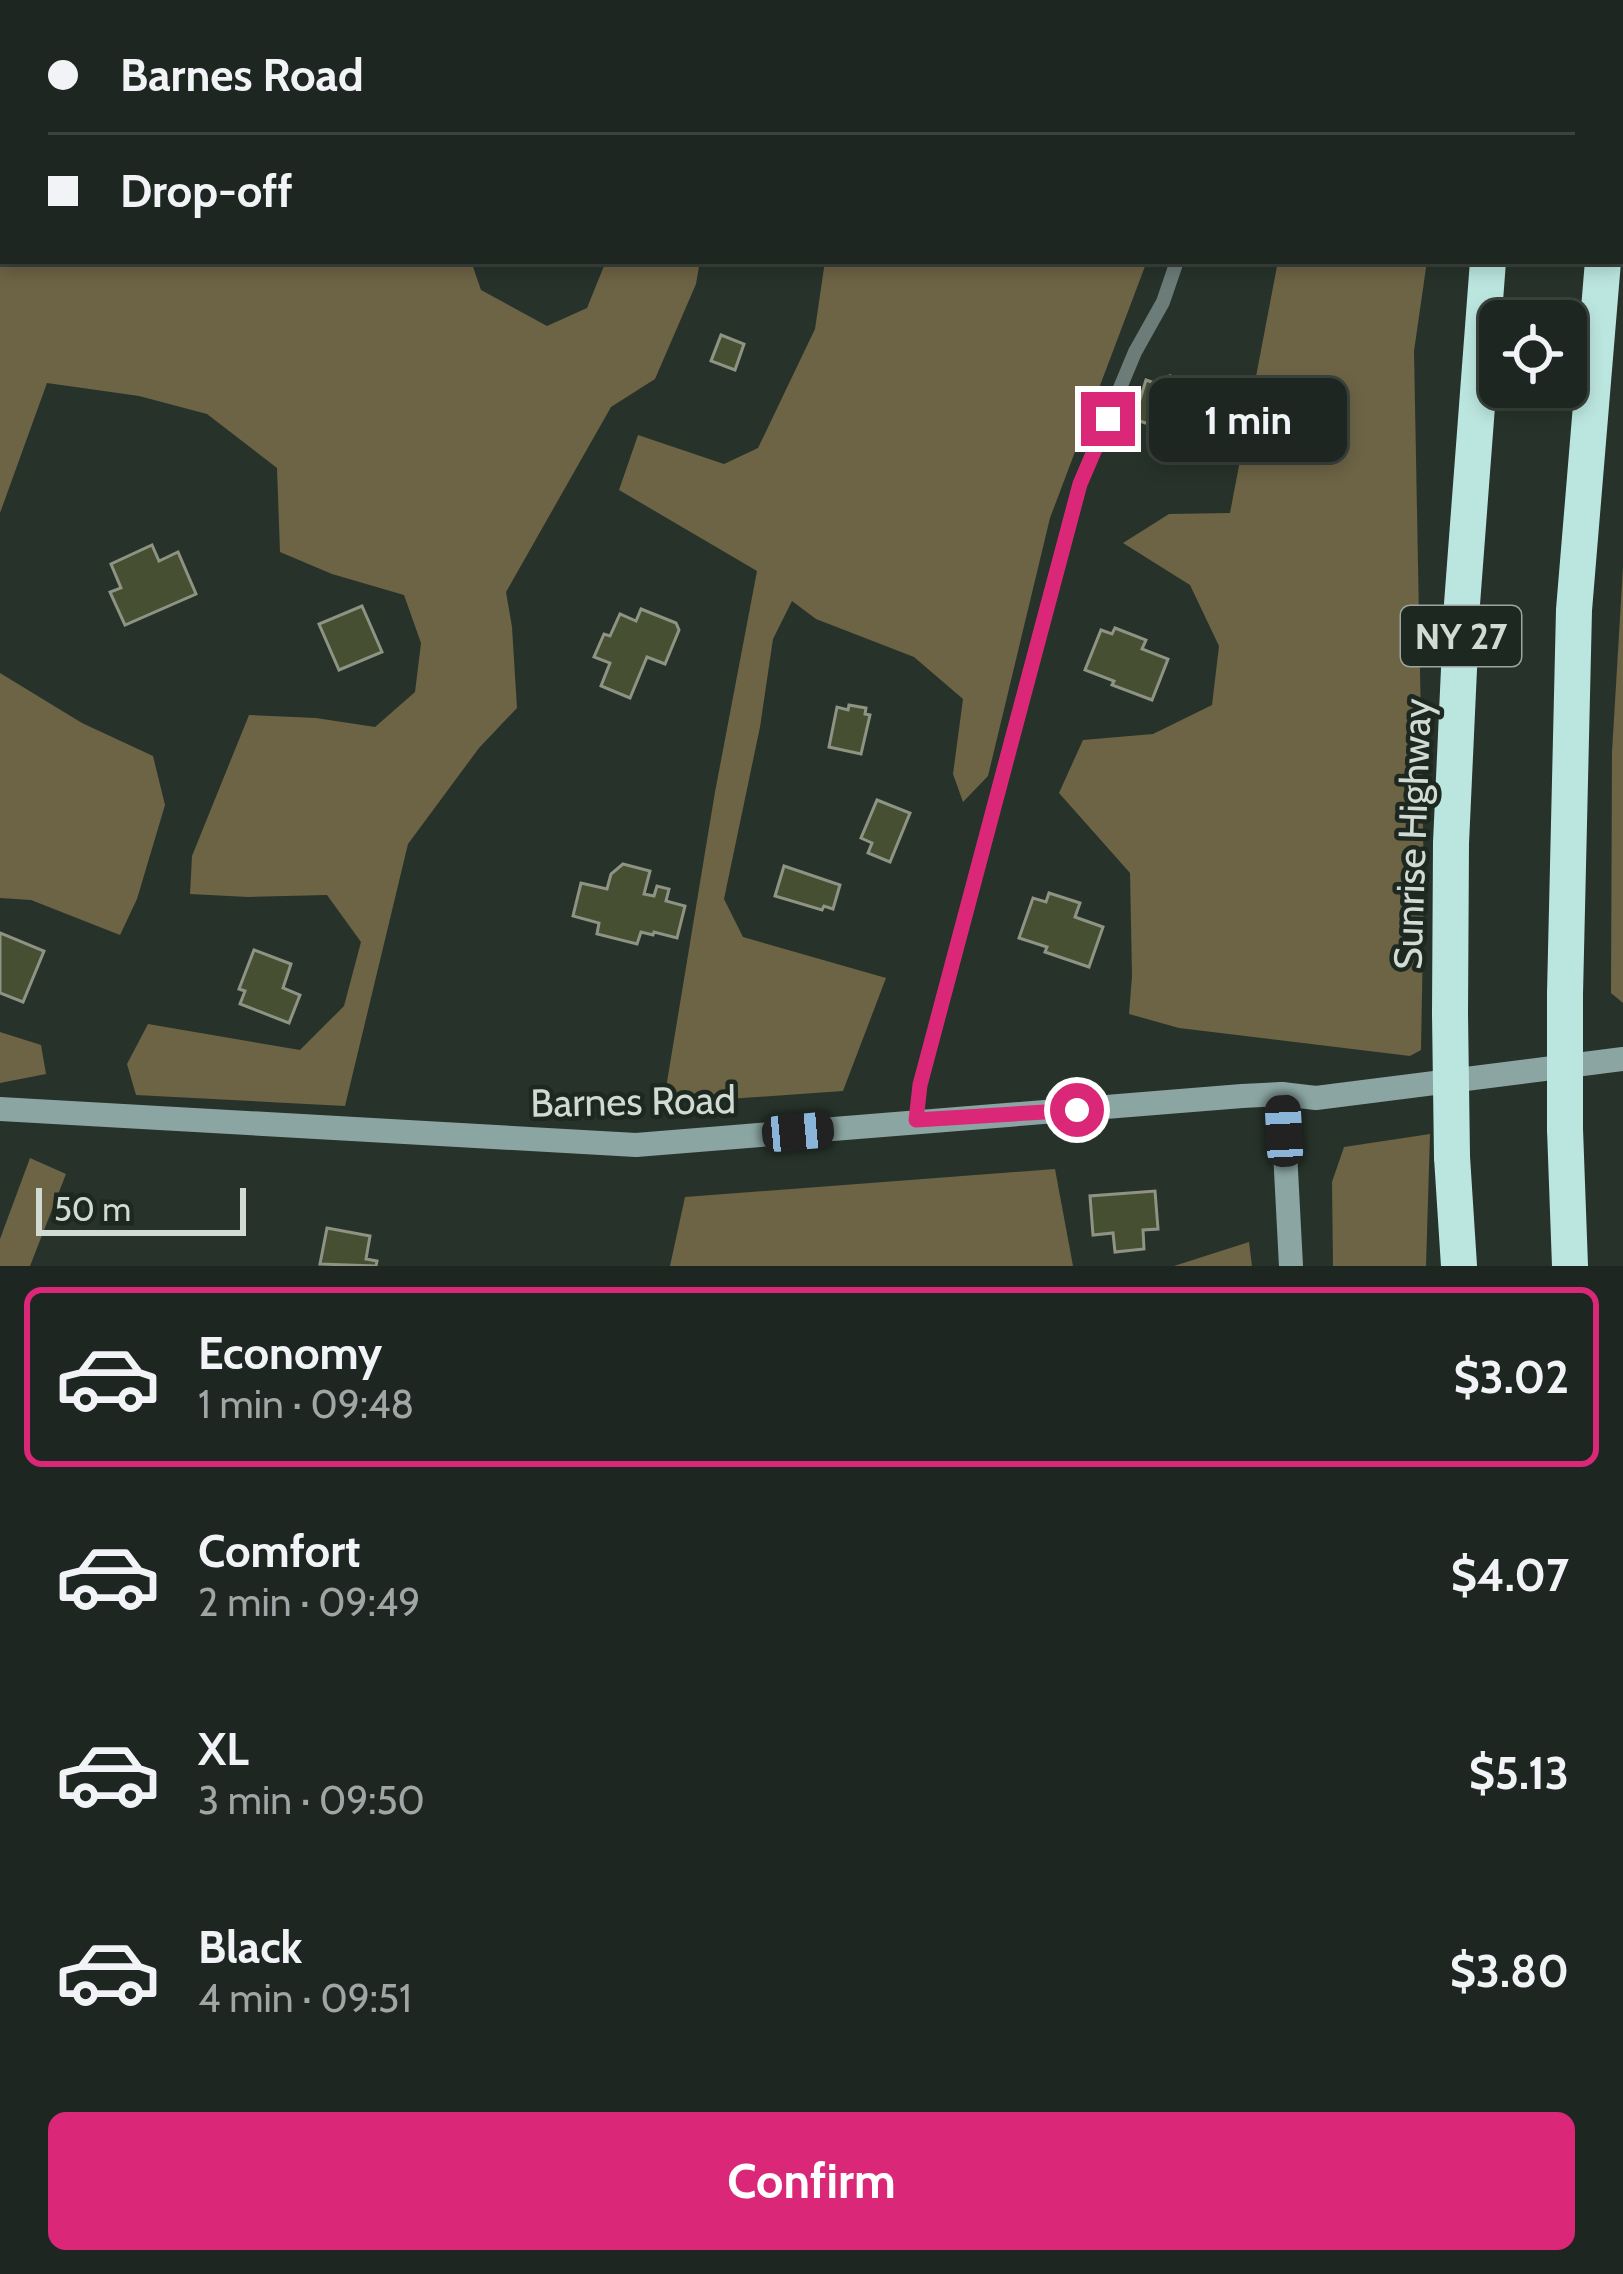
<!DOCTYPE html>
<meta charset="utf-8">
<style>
:root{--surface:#1d2620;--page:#2a322d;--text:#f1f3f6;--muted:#a0a5a5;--line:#3b433e;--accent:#db2777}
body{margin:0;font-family:Cabin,sans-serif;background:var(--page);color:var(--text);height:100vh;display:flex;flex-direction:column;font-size:45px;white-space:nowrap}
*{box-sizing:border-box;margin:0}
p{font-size:39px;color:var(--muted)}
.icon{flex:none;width:66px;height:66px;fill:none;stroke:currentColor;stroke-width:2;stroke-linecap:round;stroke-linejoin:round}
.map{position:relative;height:1266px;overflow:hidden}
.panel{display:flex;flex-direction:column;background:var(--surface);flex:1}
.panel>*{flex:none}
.guide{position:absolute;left:0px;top:0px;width:1623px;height:264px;box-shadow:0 6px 18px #0003,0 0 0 3px var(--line);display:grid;align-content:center;height:264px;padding:0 48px;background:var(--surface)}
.buttons{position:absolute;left:1479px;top:300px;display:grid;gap:24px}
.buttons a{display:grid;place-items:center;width:108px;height:108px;border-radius:18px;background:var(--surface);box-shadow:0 6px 18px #0003,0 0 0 3px var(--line);font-size:60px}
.scale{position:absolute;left:36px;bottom:30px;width:210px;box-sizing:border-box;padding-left:12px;border:6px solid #d2dad4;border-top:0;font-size:33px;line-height:42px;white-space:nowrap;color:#d2dad4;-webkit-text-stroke:9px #1d2920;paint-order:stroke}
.end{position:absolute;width:54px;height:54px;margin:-27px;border:15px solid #db2777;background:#fff;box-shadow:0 0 0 6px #fff}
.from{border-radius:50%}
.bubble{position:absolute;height:84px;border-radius:18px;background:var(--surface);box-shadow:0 6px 18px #0003,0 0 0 3px var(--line);font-size:39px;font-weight:700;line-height:84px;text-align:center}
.car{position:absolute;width:36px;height:72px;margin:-36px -18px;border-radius:15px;box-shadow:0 0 9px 3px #0007;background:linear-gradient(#222 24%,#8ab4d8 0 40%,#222 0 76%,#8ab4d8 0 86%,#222 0)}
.guide b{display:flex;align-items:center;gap:42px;height:114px;font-size:45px}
.guide b+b{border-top:3px solid var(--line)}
.guide i{width:30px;height:30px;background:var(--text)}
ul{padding:21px 0 0;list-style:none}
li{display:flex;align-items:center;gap:36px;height:180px;margin:0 24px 18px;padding:0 24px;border:6px solid transparent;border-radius:18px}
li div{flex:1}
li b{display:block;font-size:45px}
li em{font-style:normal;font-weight:700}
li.selected{border-color:var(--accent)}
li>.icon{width:108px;height:108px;stroke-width:1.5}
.button{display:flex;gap:24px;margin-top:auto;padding:24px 48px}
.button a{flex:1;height:138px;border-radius:18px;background:var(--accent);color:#fff;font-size:48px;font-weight:700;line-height:138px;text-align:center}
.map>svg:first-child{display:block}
</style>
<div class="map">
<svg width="1623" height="1266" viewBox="0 0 1623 1266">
<rect width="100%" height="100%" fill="#27332a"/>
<!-- forest -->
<g fill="#6d6345">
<polygon points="912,0 1470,0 1469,3 910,3"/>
<polygon points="0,210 3,211 3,261 471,261 481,290 547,326 587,308 606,261 700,261 696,284 655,379 611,407 506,592 512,627 517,708 479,748 408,844 345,1106 136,1095 127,1064 148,1024 300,1050 344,1006 361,942 327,895 248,897 190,894 192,856 249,715 316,718 375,727 415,692 421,643 404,595 332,574 280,552 277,468 207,414 139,396 47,383 0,513"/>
<polygon points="825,261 1147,261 1050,518 988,776 963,802 953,774 963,699 914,657 816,619 792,601 773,639 760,727 724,899 743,937 886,978 843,1091 686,1102 666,1088 715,792 757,571 619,490 638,435 724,464 758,448 815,329"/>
<polygon points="1278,261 1427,261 1414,351 1424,884 1421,1050 1410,1056 1179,1028 1129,1014 1132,976 1130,873 1059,793 1083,740 1153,734 1212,705 1219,646 1190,585 1123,543 1169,514 1230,513"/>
<polygon points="1623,567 1623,1003 1611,993 1612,752"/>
<polygon points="0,673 82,723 153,756 165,805 137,899 120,935 31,900 0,898"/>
<polygon points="0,1032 41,1045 46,1074 0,1083"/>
<polygon points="1430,1134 1426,1266 1333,1266 1332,1182 1344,1147"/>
<polygon points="30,1158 66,1174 30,1266 0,1266 0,1239"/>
<polygon points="1055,1169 1073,1266 670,1266 685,1197"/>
<polygon points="1249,1242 1252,1266 1174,1266"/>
</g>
<!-- building -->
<g fill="#474f33" stroke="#8e9383" stroke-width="3">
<polygon points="721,335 744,344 735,370 711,361"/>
<polygon points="1170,376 1183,380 1180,389 1186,390 1187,385 1198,381 1208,384 1211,389 1199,425 1205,427 1200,445 1159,432 1160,428 1134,419 1146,380 1166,387"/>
<polygon points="152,545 159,561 178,552 196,594 125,625 110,592 121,588 111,564"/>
<polygon points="362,606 382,652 339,670 319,624"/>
<polygon points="641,609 676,623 679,630 665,664 647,657 630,698 601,686 610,663 594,657 604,634 610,636 620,614 636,621"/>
<polygon points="1115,628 1146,640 1142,649 1168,659 1152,700 1112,685 1114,681 1085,670 1101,630 1112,634"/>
<polygon points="849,705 866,708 865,714 870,715 861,754 829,747 837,707 848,710"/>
<polygon points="877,800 910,813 890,862 868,853 872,843 861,838"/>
<polygon points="623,864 650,871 644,894 654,896 657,886 669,889 666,901 685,906 677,938 654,932 653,935 641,932 637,944 597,934 599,923 573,916 581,883 607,889 611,874"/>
<polygon points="784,866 840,885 833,909 824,906 822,910 775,896"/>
<polygon points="1049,893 1080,903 1075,917 1103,927 1089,967 1045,952 1047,947 1019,938 1033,898 1046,902"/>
<polygon points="0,933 44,951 23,1002 0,993"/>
<polygon points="254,950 291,964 283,988 300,995 289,1023 240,1004 245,991 239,989"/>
<polygon points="1155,1191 1158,1229 1143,1230 1144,1249 1115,1252 1113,1233 1093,1235 1090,1196"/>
<polygon points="327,1228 370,1236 366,1259 377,1261 376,1266 320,1264"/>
</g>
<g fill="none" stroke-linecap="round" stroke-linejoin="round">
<!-- lane -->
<polyline stroke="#6b7c79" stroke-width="14" points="916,1121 920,1085 1080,484 1135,352 1163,302 1177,261"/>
<!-- street -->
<polyline stroke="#6b7c79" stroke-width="24" points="677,0 686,3"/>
<!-- secondary -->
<g stroke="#8ba6a2" stroke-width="24">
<polyline points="1282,1094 1291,1266"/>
<polyline points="0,1109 636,1145 1242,1096 1282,1094 1316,1098 1623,1059"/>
</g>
<!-- highway -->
<g stroke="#bbe6df" stroke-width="36">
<polyline points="1521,3 1522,0"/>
<polyline points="1620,129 1623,105"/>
<polyline points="1565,994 1574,610 1603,261"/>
<polyline points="1450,1013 1451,843 1462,604 1488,261"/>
<polyline points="1565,1129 1570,1266"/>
<polyline points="1452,1157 1459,1266"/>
</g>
<!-- highway-bridge -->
<g stroke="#bbe6df" stroke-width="36">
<polyline points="1565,994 1565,1129"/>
<polyline points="1450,1013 1452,1157"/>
</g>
</g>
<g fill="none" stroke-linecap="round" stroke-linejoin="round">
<!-- route -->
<polyline stroke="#db2777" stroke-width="15" points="1077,1110 916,1120 920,1085 1080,484 1108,419"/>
</g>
<g text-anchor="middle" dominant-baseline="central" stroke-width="9" stroke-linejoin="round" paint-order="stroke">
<!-- shield labels -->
<rect fill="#1d2920" stroke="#9ca59e" stroke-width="3" x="1401" y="606" width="120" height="60" rx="9"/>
<g font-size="36" font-weight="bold" fill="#d2dad4">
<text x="1461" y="636">NY 27</text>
</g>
<!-- street labels -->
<g font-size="39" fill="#d2dad4" stroke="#1d2920">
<text transform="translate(1412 834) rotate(-88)">Sunrise Highway</text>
<text transform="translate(633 1101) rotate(-1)">Barnes Road</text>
</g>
</g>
</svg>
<div class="buttons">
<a><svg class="icon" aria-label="locate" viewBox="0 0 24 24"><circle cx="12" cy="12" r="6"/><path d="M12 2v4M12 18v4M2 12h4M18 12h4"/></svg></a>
</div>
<div class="scale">50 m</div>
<i class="end from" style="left:1077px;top:1110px"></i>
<i class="end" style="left:1108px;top:419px"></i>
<div class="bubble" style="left:1149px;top:378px;width:198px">1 min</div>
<i class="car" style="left:1284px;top:1131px;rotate:357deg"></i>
<i class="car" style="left:798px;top:1132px;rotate:85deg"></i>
<div class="guide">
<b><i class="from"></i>Barnes Road</b>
<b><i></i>Drop-off</b>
</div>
</div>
<section class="panel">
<ul>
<li class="selected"><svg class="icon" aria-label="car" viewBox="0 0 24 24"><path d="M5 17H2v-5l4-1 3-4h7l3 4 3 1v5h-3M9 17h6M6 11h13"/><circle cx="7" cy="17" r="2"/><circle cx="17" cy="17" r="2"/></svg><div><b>Economy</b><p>1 min · 09:48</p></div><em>$3.02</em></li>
<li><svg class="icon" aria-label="car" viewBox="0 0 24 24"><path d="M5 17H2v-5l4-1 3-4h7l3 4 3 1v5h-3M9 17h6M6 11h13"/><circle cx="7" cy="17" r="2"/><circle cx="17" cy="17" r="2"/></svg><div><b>Comfort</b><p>2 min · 09:49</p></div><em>$4.07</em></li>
<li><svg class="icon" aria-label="car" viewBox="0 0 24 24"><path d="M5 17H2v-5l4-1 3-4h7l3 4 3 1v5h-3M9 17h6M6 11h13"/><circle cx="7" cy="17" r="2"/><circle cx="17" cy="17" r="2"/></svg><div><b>XL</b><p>3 min · 09:50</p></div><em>$5.13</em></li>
<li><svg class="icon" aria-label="car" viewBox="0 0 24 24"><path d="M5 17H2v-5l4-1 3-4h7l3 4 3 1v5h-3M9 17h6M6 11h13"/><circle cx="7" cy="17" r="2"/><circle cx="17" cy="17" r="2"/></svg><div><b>Black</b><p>4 min · 09:51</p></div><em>$3.80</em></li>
</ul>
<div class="button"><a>Confirm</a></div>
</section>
